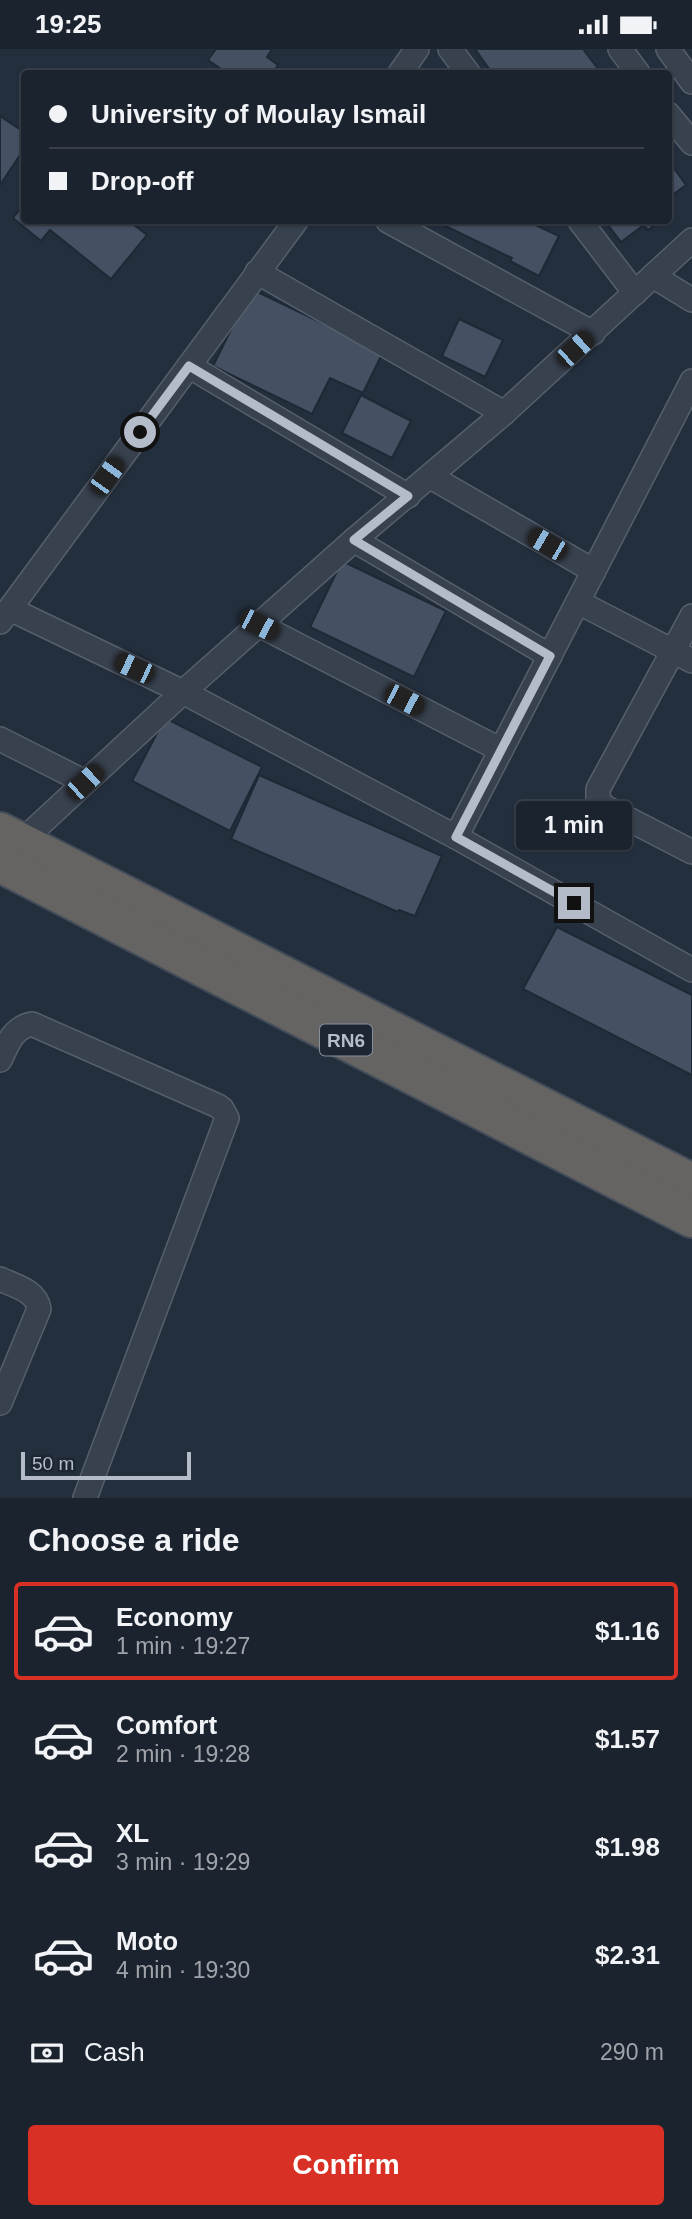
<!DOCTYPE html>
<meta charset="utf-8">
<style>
:root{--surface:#1b232e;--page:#282f3a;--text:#f1f3f6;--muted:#a0a4aa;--line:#39404a;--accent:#d93025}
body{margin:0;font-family:Arial,sans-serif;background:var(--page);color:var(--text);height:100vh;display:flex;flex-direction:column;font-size:26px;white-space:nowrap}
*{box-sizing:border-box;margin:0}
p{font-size:23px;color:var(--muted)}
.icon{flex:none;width:38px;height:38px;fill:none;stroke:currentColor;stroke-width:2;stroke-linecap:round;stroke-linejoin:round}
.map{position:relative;height:1449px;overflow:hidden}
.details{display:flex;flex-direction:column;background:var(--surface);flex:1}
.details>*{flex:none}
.guide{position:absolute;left:21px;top:21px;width:651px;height:154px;border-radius:7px;box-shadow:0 2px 5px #0004,0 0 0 2px var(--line);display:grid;align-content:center;height:154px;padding:0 28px;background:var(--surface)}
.scale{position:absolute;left:21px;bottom:18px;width:170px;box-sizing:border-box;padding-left:7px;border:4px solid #b4bcc9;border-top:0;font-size:19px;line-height:24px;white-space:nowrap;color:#b4bcc9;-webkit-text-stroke:5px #1d2633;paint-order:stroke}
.end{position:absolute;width:32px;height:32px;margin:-16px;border:9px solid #b4bcc9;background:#111;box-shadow:0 0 0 4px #111}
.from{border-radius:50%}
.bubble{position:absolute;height:49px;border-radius:7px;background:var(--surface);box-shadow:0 2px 5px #0004,0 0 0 2px var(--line);font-size:23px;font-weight:700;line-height:49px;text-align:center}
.car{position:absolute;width:21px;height:42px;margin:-21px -10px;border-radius:9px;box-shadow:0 0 5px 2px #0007;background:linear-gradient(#222 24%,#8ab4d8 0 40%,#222 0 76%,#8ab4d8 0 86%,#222 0)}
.guide b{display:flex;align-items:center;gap:24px;height:66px;font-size:26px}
.guide b+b{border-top:2px solid var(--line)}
.guide i{width:18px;height:18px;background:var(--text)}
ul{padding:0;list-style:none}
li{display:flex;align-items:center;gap:21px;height:98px;margin:0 14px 10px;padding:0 14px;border:4px solid transparent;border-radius:7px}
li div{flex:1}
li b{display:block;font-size:26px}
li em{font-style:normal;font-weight:700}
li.on{border-color:var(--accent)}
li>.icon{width:63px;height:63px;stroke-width:1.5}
h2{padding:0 28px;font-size:32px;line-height:84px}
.pay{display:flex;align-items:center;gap:18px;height:77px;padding:0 28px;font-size:26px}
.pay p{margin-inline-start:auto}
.cta{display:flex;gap:14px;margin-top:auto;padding:14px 28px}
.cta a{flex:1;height:80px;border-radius:7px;background:var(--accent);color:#fff;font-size:28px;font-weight:700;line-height:80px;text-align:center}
.status{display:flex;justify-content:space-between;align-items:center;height:49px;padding:0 35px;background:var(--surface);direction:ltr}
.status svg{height:19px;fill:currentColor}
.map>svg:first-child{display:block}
</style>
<div class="status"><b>19:25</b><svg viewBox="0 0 49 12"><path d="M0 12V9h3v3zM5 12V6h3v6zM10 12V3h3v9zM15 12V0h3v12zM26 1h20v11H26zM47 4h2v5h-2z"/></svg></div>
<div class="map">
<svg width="692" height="1449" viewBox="0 0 692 1449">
<rect width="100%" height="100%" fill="#242f3e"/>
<!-- building -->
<g fill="#455162" stroke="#1f2835" stroke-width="2">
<polygon points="216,0 272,0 267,8 278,16 272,24 227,24 208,11"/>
<polygon points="475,0 583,0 601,24 492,24"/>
<polygon points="0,67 24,83 24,100 0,136"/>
<polygon points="668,111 686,136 668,149"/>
<polygon points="24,155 24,172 129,172 147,186 111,230 50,181 41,192 13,169"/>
<polygon points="435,172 527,172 559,187 539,227 510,212 512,209"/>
<polygon points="605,172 660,172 648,181 644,176 621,193"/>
<polygon points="251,240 383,303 363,344 330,329 312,365 213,317"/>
<polygon points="459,270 503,291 485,328 442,307"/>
<polygon points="361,346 411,372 392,409 342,384"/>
<polygon points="342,512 446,562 414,628 310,578"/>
<polygon points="165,669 262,718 230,782 132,732"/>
<polygon points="259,726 442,807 415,867 399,861 398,863 231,790"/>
<polygon points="557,878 692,946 692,1026 523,940"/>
</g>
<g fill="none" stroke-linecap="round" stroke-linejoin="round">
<defs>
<g id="minor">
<polyline points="450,0 468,24"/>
<polyline points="620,0 638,24"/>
<polyline points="668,0 692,33"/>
<polyline points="400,24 417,0"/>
<polyline points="668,65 692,94"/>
<polyline points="388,172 593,284"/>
<polyline points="580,172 635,244"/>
<polyline points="257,223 504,364"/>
<polyline points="653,227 692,251"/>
<polyline points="189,317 408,447"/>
<polyline points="431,428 594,522"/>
<polyline points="354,491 550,607"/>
<polyline points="578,553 692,612"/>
<polyline points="10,560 183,643 456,788 692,921"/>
<polyline points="692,567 598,740 598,749 603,757 692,803"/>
<polyline points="0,573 296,172"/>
<polyline points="259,576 501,701"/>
<polyline points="0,690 85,733"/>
<polyline points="456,788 692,332"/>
<polyline points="22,792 183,643 354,491 504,364 692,191"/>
<path d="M 0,1011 C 8,995 12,979 32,975 L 218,1057 L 222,1060 L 227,1069 L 85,1449"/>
<path d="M 0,1230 C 15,1237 37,1242 39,1260 L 0,1354"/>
</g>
<g id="trunk">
<polyline points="0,783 692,1134"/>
<polyline points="0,814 692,1169"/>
</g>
</defs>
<!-- minor casing -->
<use href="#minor" stroke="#565f6c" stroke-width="26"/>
<!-- trunk casing -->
<use href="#trunk" stroke="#434c59" stroke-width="42"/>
<!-- minor -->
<use href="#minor" stroke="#38414e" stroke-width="23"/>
<!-- trunk -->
<use href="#trunk" stroke="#656462" stroke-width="38"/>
</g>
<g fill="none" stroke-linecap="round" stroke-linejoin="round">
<!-- route -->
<polyline stroke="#b4bcc9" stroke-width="9" points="140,383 189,317 408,447 354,491 550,607 456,788 574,854"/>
</g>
<g text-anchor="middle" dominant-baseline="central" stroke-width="5" stroke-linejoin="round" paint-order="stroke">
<!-- shield labels -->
<rect fill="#1d2633" stroke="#878f9c" stroke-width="2" x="320" y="975.5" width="52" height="31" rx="5"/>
<g font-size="19" font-weight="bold" fill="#b4bcc9">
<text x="346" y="991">RN6</text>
</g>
</g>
</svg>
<div class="scale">50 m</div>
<i class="end from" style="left:140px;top:383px"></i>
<i class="end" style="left:574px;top:854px"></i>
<div class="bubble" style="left:516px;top:752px;width:116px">1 min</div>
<i class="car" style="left:575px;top:300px;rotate:48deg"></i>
<i class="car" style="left:107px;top:427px;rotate:36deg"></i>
<i class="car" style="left:547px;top:495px;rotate:300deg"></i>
<i class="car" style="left:259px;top:576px;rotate:117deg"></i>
<i class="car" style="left:134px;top:619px;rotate:295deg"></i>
<i class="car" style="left:404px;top:651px;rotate:117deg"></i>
<i class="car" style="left:85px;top:733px;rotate:47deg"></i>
<div class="guide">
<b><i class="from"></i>University of Moulay Ismail</b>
<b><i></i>Drop-off</b>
</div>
</div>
<section class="details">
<h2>Choose a ride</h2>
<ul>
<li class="on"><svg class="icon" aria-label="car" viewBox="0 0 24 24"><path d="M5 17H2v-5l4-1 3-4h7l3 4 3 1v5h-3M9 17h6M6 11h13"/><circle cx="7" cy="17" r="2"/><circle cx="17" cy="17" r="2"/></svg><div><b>Economy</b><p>1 min · 19:27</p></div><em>$1.16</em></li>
<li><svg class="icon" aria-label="car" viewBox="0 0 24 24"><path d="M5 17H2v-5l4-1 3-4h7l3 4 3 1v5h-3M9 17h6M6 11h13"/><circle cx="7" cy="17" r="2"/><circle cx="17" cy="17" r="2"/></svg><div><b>Comfort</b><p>2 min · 19:28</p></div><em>$1.57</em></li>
<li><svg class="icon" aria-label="car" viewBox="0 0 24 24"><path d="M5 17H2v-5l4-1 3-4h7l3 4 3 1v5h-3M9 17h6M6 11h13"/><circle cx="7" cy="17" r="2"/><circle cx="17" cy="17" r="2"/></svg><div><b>XL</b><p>3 min · 19:29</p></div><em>$1.98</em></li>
<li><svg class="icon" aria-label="car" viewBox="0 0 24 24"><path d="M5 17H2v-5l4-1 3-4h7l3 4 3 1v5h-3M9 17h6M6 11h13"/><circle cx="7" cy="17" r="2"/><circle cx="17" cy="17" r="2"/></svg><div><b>Moto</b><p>4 min · 19:30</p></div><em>$2.31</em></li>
</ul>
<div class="pay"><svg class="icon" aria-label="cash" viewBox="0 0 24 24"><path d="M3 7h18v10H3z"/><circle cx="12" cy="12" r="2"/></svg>Cash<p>290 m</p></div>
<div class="cta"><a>Confirm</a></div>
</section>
